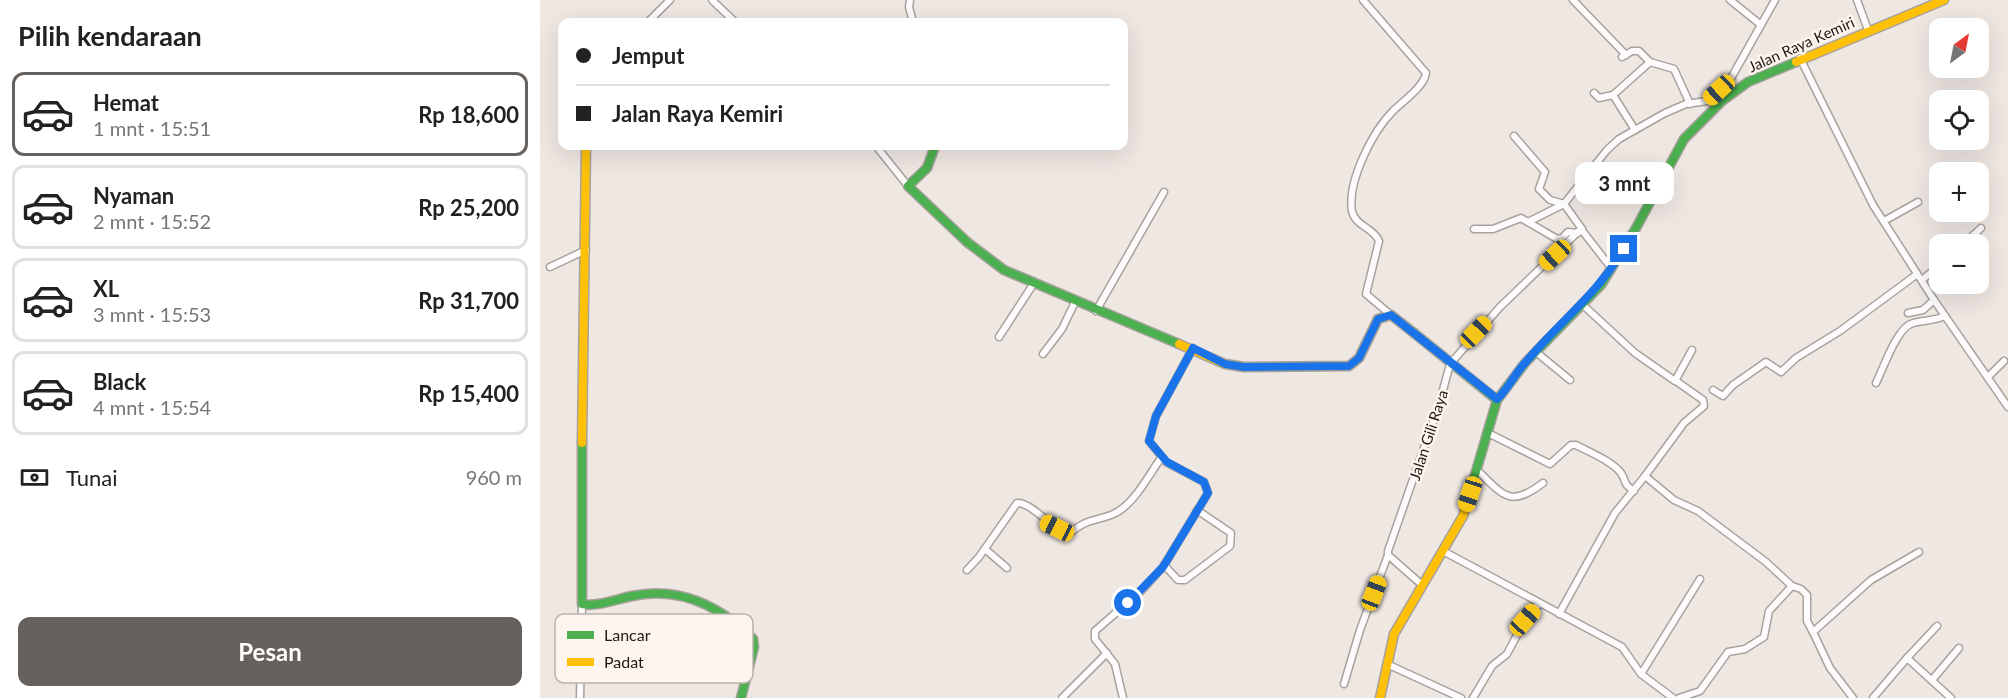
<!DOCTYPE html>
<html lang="id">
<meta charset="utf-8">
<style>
:root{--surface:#fff;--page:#f2f2f2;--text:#222;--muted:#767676;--line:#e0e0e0;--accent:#67615d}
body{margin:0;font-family:Lato,sans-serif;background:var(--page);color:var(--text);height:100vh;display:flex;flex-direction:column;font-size:22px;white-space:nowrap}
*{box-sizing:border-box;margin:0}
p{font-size:20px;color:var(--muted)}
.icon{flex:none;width:33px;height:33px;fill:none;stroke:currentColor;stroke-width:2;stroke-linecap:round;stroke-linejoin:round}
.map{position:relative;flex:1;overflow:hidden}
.details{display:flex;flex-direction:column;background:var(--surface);width:540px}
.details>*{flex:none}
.top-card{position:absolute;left:18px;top:18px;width:570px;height:132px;border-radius:12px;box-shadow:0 6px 24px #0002;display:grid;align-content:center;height:132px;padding:0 18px;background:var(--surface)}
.needle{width:39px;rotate:32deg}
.fabs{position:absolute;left:1389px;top:18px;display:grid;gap:12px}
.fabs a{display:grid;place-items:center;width:60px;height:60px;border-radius:12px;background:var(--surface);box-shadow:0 6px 24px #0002;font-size:30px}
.end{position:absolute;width:27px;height:27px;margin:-14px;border:8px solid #1a73e8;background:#fff;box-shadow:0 0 0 3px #fff}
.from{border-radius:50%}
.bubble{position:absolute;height:42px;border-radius:12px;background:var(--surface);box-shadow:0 6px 24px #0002;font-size:20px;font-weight:700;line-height:42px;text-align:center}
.car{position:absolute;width:18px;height:36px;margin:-18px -9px;border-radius:8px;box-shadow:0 0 4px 2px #0007;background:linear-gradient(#f5c518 24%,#345 0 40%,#f5c518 0 76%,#345 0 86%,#f5c518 0)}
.top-card b{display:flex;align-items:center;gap:21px;height:57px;font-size:22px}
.top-card b+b{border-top:2px solid var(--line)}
.top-card i{width:15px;height:15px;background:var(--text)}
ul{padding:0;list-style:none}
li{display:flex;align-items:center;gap:18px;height:84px;margin:0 12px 9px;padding:0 6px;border:3px solid var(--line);border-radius:12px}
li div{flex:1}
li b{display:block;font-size:22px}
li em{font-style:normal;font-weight:700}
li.current{border-color:var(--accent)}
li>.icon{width:54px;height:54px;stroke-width:1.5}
h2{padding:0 18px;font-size:27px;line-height:72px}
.pay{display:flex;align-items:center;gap:15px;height:66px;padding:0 18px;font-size:22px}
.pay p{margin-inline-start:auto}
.primary-button{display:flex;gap:12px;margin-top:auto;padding:12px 18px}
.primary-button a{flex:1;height:69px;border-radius:12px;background:var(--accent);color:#fff;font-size:24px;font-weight:700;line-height:69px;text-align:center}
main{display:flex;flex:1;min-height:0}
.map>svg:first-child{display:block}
</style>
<main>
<section class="details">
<h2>Pilih kendaraan</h2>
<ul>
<li class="current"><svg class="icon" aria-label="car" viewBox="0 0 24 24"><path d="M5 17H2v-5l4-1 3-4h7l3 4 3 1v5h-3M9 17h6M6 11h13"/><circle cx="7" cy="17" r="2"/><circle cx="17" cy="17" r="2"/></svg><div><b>Hemat</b><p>1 mnt · 15:51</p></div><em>Rp 18,600</em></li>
<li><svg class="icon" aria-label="car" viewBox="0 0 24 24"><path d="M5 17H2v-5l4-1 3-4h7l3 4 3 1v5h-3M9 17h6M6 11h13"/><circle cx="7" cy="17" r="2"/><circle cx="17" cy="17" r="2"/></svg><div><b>Nyaman</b><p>2 mnt · 15:52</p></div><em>Rp 25,200</em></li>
<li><svg class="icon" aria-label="car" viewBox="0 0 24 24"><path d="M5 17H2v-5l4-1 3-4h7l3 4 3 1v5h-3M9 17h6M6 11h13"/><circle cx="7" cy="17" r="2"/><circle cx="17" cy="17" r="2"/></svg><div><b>XL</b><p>3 mnt · 15:53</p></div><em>Rp 31,700</em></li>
<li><svg class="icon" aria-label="car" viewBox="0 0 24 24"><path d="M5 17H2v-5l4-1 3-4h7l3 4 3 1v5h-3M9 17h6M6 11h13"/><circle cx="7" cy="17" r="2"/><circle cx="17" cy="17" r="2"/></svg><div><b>Black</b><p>4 mnt · 15:54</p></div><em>Rp 15,400</em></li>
</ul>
<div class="pay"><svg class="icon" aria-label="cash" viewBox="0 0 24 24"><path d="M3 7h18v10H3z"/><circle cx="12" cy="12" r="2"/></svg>Tunai<p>960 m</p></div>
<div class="primary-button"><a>Pesan</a></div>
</section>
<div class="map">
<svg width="1468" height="698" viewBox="0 0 1468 698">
<rect width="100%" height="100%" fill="#efe7e2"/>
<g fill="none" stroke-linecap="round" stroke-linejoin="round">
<defs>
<g id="street">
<polyline points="172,0 195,22"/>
<polyline points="370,0 369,7 373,22"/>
<path d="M 823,0 L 886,73 C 884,87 863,101 853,111 C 833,131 807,181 812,211 C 815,226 834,228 839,241 L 826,294 L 851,315"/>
<polyline points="1033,0 1086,55"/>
<polyline points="1190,0 1221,25"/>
<polyline points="1317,0 1328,30"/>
<polyline points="108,22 130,0"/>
<polyline points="1082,57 1092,51 1099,51 1110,62 1134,69 1150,104"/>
<polyline points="1260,58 1333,205 1394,300 1383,310 1368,313"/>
<polyline points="1054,93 1059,98 1073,95 1095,130"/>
<polyline points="1073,95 1110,62"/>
<polyline points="974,136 1005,172 999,189 1010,200 1024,204 1042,229"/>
<polyline points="336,146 368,186"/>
<polyline points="1344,221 1378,202"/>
<polyline points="988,222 1024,204 1067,150 1079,139 1125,113 1146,104 1167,101 1190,80 1235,0"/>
<polyline points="934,229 953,229 981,218 1017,239 1022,238 1028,232 1038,233"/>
<polyline points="1424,244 1441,228"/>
<polyline points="10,267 46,250"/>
<polyline points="1382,280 1400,265"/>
<polyline points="1394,300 1468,407"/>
<polyline points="1043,305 1095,353 1135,381 1152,350"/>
<polyline points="556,311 624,192"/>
<polyline points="459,337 494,283"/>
<polyline points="996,352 1030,380"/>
<polyline points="503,354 522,329 536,300"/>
<polyline points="1449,376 1464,361"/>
<path d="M 1336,383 C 1344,367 1357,327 1373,323 C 1384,320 1394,321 1405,316"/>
<polyline points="1173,390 1183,396 1193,385 1226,362 1241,372 1256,358 1300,331 1376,275"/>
<path d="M 948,433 L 1010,464 L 1031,445 L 1036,445 C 1049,452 1072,461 1081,473 C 1087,482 1082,483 1094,491"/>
<path d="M 937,470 C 964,496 970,508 1003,483"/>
<polyline points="1105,476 1144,423 1164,406 1163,400 1136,381"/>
<polyline points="445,549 467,568"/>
<polyline points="903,551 1082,647 1101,674 1133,698"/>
<polyline points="624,565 638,580 645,580 690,546 691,533 657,510"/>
<path d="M 427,570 L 439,557 L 477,503 C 492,502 512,530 529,534 C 546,519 552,522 571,515 C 593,507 608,476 621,458"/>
<polyline points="881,584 848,555 848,551 899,405 910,364 960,307 1041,229 1072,269"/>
<polyline points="1019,614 1075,513 1105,476 1134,500 1158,511 1226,562 1252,586"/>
<polyline points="1367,658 1397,626"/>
<polyline points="849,665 921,698"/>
<polyline points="1101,674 1160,579"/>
<polyline points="1392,680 1419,648"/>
<polyline points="804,684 820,630 848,555"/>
<polyline points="40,698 42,604"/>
<polyline points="522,698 567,653"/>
<polyline points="583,698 575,664 555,639 555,631 602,590 623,567 668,493 664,482 626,462 609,441 616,416 653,348"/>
<polyline points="933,698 952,666 967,654 985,620 999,604"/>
<polyline points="1139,698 1160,691 1188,652 1205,649 1224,637 1229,611 1252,586 1261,589 1267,595 1267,621 1273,632"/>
<polyline points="1313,698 1290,668 1273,632 1331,580 1379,552"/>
<polyline points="1333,698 1367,658 1411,698"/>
</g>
<g id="fast">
<polyline points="395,146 387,168 368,186 427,242 464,270 639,344"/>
<polyline points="874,333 957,400"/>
<path d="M 42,443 L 42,604 C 57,607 77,599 92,596 C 139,586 180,606 213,639 L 214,647 L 201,698"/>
<polyline points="927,502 957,400 985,363 1061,285 1096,228 1144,139 1182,101 1208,82 1256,62"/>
</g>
<g id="slow">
<polyline points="1256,62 1404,0"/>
<polyline points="639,344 685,364 704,367 809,366 819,358 838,319 851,315 874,333"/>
<polyline points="42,443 46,146"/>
<polyline points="840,698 854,634 923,516 927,502"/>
</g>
</defs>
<!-- street casing -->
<use href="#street" stroke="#a8a29e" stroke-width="9"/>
<!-- fast casing -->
<use href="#fast" stroke="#a8a29e" stroke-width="11"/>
<!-- slow casing -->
<use href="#slow" stroke="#a8a29e" stroke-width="11"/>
<!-- street -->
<use href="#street" stroke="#fdfbfb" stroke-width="6"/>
<!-- fast -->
<use href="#fast" stroke="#4caf50" stroke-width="8"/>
<!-- slow -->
<use href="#slow" stroke="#ffc107" stroke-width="8"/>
</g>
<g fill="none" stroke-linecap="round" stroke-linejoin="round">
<!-- route -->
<path stroke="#1a73e8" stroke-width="8" d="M 588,603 L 623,567 L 668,493 L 664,482 L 627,462 L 609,441 L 616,416 L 653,348 L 685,364 L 704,367 L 809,366 L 819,358 L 838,319 L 851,315 L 957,399 C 968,389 974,375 985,363 C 1019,322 1055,297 1084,249"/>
</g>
<g text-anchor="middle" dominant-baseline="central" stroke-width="5" stroke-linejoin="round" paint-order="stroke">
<!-- street labels -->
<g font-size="15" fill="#1e1915" stroke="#fef5ef">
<text transform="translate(1261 44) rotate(-24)">Jalan Raya Kemiri</text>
<text transform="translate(888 435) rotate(-72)">Jalan Gili Raya</text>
</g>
</g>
<!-- legend -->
<rect x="15" y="614" width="198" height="69" rx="9" fill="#fef5ef" stroke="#bbb3ae" stroke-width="1.5"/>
<rect x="27" y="631" width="27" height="8" fill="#4caf50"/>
<rect x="27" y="658" width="27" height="8" fill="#ffc107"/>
<g font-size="16" fill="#1e1915">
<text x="64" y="641">Lancar</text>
<text x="64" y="668">Padat</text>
</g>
</svg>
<div class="fabs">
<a><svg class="needle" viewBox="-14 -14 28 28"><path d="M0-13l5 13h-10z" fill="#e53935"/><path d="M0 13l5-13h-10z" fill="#767676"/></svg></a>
<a><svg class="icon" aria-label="locate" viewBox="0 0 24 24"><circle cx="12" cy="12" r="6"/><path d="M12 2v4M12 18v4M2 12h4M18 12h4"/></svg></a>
<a>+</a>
<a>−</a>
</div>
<i class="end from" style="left:588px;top:603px"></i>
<i class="end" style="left:1084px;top:249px"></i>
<div class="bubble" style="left:1035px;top:162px;width:99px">3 mnt</div>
<i class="car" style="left:1179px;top:90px;rotate:227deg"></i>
<i class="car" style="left:1015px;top:255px;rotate:227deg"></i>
<i class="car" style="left:936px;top:332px;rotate:44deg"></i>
<i class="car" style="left:930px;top:494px;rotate:198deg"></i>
<i class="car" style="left:517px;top:528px;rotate:295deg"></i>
<i class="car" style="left:834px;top:593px;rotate:21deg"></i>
<i class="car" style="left:985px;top:620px;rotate:42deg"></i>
<div class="top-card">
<b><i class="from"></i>Jemput</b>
<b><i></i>Jalan Raya Kemiri</b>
</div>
</div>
</main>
